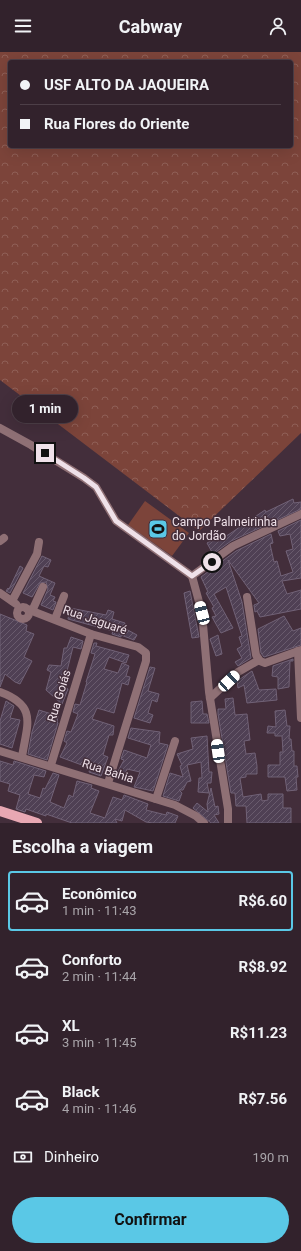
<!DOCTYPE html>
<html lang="pt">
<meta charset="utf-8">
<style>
:root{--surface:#32222c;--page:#3a2a34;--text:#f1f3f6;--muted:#a8a4a9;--line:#4d3f48;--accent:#5ac8e6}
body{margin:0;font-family:Roboto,sans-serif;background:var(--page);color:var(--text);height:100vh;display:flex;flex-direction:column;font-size:15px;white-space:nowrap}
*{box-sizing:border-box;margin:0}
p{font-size:13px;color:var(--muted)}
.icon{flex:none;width:22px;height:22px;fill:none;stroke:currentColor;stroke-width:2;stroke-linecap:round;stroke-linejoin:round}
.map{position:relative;height:771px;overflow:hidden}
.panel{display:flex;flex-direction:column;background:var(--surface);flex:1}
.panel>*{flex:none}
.hud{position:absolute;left:8px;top:8px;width:285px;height:88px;border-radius:4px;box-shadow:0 4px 16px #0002,0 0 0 1px var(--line);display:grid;align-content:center;height:88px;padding:0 12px;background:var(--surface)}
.end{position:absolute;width:18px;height:18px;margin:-9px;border:5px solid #efe1e9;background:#111;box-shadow:0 0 0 2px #111}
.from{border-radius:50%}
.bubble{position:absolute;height:28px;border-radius:14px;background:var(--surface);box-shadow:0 4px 16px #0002,0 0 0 1px var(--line);font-size:13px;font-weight:700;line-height:28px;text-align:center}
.car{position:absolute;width:12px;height:24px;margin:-12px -6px;border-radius:5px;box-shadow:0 0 3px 1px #0007;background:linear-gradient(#fff 24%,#345 0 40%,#fff 0 76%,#345 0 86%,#fff 0)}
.hud b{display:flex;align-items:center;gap:14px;height:38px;font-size:15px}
.hud b+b{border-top:1px solid var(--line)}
.hud i{width:10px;height:10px;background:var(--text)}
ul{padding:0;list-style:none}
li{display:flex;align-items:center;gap:12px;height:60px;margin:0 8px 6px;padding:0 4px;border:2px solid transparent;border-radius:4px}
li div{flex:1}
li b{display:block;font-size:15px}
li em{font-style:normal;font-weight:700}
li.selected{border-color:var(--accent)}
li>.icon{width:36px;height:36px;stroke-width:1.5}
h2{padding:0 12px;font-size:18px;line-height:48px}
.pay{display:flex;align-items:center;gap:10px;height:44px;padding:0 12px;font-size:15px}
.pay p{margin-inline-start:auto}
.primary-button{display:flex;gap:8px;margin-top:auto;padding:8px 12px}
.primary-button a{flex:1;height:46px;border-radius:24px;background:var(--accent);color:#111;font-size:16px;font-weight:700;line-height:46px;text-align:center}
header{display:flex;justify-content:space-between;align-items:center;height:52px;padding:0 12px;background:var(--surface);font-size:18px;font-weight:700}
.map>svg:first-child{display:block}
</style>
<header><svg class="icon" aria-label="menu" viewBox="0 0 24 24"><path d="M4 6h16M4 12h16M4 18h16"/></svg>Cabway<svg class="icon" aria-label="person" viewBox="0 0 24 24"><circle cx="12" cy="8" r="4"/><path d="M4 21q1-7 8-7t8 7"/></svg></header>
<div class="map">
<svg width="301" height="771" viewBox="0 0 301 771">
<defs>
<pattern id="forest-crowns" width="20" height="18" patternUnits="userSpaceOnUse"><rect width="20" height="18" fill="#7c443a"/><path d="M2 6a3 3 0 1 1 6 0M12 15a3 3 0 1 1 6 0" fill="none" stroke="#8f5f56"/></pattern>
<pattern id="building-hatch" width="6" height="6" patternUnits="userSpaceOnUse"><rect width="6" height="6" fill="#4f4054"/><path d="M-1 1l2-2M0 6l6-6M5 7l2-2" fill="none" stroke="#695b6d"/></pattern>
</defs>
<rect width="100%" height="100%" fill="#432e3b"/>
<!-- grass -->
<polygon fill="#7c443a" points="145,449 189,481 172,504 128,473"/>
<!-- forest -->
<path fill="url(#forest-crowns)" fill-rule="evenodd" d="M 0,0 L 301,0 L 301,381 L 199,479 L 0,328 ZM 10,10 L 291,10 L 291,94 L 10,94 Z"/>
<!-- building -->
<g fill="url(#building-hatch)" stroke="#716277">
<polygon points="293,447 294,451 301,450 301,457 231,489 213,502 207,491 216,486 217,488 228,483 265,458 266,460"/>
<polygon points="301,468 301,526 282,529 287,542 301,538 301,557 260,565 257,559 255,560 254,553 259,551 228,508 242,550 251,606 238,614 235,610 242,606 237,597 242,594 239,585 242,584 226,535 214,542 233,576 221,581 212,565 216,564 212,556 214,555 206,541 208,540 201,525 236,499 271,482 273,491 270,492 274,510 277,509 281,524 293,520 286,499 293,497 290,482 280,484 278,479"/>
<polygon points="42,504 51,508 48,515 44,514 39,524 55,531 50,543 55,545 53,549 56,550 53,558 41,553 48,537 46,530 40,531 32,545 23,541"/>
<polygon points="20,514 23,516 10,541 6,539 8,536 9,537"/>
<polygon points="190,539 199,585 192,586 184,541"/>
<polygon points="70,556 106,563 108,558 114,560 112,567 125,571 124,576 137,583 134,588 121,583 121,585 112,582 113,579 68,567"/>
<polygon points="0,562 27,573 26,579 34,582 24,605 32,609 20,632 15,630 5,622 0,635"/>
<polygon points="284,564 293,579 301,576 301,593 264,605 261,601 258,577"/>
<polygon points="218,583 222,602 216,604 210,587"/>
<polygon points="71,585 83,589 81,597 73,595 63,635 68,637 62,652 46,638 51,620 47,618 49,613 61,614 64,596 67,596"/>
<polygon points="94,591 97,591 96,594 129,603 126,611 109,605 104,617 118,621 122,611 129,614 126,624 130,625 128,633 122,631 114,661 97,656 92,667 114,674 113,683 109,683 103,703 108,705 101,724 89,720 90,716 60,705 67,691 64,689 67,679 71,680 78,662 73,660 75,652 80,653 87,630 86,630 95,602 91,601"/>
<polygon points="293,607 293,609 290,609 289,635 278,637 278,625 272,624 273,614"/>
<polygon points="150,615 155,616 148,639 159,642 157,650 152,648 148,661 153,663 150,671 134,666"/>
<polygon points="252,619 259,638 276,637 277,648 247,651 244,633 238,636 237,629"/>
<polygon points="233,646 235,663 247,662 250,688 244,689 246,702 255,701 257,714 257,722 246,722 246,725 240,726 243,745 261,742 262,749 268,748 268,742 283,742 283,756 291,756 291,771 247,771 246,754 236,754 235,741 231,741 218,662 218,657 226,657 225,647"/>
<polygon points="6,649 14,654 10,666 20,668 12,696 0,692 0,669"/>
<polygon points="202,649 203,662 207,662 209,671 191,671 191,650"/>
<polygon points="39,658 58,664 57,670 58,671 47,708 28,702 32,680"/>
<polygon points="285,658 287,674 290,674 289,687 291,687 292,699 294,699 294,714 297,714 298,725 296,725 297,738 287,739 285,725 268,725 268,713 280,713 280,700 283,700 282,684 275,684 275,681 267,681 268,674 276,675 275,659"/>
<polygon points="131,676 160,680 159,691 168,693 153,739 134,735 140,720 127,717 123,726 116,723 124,708 121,707 124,698 147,706 151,693 128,686"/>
<polygon points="207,684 209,720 212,720 211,731 207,731 209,741 198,740 199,726 202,726 201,710 187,713 191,729 187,730 183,738 179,738 182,741 179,749 163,744 170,721 183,725 180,714 182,713 177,702 193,697 191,686"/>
<polygon points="0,709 13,713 14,709 46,719 44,725 34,723 28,742 40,746 43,736 45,737 53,721 59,723 50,750 64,756 69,743 73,745 77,729 92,733 91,736 99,739 90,761 105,766 113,745 122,748 124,743 148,752 146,758 166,763 167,760 178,764 175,771 153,771 146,770 125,758 122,769 115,767 117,771 72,771 46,762 46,764 26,757 25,760 16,757 20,743 8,739 10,732 0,729"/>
<polygon points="211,736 215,755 218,754 219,762 214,763 219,771 211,771 193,756 197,751 208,760 207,752"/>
</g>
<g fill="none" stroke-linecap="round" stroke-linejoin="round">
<!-- minor -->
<g stroke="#8f7075" stroke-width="8">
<polyline points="0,376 31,393 84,426 96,435 116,469 192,524"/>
<polyline points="0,489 4,486"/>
<polyline points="192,524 202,561 209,640 228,757 228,771"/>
<polyline points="192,524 233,494 301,462"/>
<polyline points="0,541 16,552"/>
<polyline points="247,545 256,603 260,609 265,611 301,598"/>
<polyline points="12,549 37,502 39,490"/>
<circle cx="23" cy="561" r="6"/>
<polyline points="27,557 91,582 138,595 146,601 146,609 108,731"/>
<polyline points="32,559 43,535"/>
<polyline points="55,567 64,544"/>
<polyline points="298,599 301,666"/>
<path d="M 0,640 C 38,654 27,672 22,705"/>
<polyline points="210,646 238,620 259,608"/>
<polyline points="0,699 175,753 196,764 204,771"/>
<polyline points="51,713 91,582"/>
<polyline points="156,747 175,689"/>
</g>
<!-- major -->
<polyline stroke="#e8a8b3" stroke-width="10" points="0,759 37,771"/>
</g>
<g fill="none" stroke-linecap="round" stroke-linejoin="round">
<!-- route -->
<polyline stroke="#efe1e9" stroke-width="5" points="45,401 84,426 96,435 116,469 192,524 212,510"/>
</g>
<!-- icons -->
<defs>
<symbol id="stadium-square" viewBox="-11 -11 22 22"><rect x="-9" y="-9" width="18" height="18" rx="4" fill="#5ac8e6" stroke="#432e3b"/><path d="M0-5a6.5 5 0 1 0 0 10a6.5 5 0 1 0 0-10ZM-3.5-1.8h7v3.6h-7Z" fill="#111"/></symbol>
</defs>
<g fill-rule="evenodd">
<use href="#stadium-square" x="147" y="466" width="22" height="22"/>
</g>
<g text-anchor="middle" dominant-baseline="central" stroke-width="3" stroke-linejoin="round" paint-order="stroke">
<!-- poi labels -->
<g font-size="12" fill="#efe1e9" stroke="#432e3b" text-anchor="start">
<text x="172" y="470">Campo Palmeirinha<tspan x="172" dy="14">do Jordão</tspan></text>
</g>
<!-- street labels -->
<g font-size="12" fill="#efe1e9" stroke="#432e3b">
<text transform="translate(95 568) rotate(19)">Rua Jaguaré</text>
<text transform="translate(59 644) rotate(-73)">Rua Goiás</text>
<text transform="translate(108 719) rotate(18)">Rua Bahia</text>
</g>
</g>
</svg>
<i class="end from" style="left:212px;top:510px"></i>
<i class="end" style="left:45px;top:401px"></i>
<div class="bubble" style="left:12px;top:343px;width:66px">1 min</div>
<i class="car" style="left:202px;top:561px;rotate:345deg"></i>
<i class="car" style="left:229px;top:629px;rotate:47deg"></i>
<i class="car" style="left:218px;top:699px;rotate:352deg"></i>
<div class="hud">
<b><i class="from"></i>USF ALTO DA JAQUEIRA</b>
<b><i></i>Rua Flores do Oriente</b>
</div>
</div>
<section class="panel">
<h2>Escolha a viagem</h2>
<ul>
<li class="selected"><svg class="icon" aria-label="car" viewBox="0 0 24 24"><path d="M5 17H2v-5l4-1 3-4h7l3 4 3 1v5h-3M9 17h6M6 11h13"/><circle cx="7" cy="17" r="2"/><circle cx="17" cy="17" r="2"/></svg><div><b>Econômico</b><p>1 min · 11:43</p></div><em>R$6.60</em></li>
<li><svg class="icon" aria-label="car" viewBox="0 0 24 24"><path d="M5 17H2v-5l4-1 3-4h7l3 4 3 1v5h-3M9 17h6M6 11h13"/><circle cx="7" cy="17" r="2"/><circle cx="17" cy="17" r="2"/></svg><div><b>Conforto</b><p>2 min · 11:44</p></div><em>R$8.92</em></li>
<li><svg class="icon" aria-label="car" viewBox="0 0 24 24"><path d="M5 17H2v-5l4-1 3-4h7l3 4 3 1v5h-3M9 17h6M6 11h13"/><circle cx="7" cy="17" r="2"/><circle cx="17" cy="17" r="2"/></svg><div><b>XL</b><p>3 min · 11:45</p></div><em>R$11.23</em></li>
<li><svg class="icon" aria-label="car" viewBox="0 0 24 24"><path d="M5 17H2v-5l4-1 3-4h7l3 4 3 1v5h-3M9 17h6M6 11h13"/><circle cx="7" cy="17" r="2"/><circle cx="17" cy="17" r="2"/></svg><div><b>Black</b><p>4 min · 11:46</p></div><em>R$7.56</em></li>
</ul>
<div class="pay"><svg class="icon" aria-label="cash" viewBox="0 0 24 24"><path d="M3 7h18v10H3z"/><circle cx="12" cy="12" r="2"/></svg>Dinheiro<p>190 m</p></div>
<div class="primary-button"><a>Confirmar</a></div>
</section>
